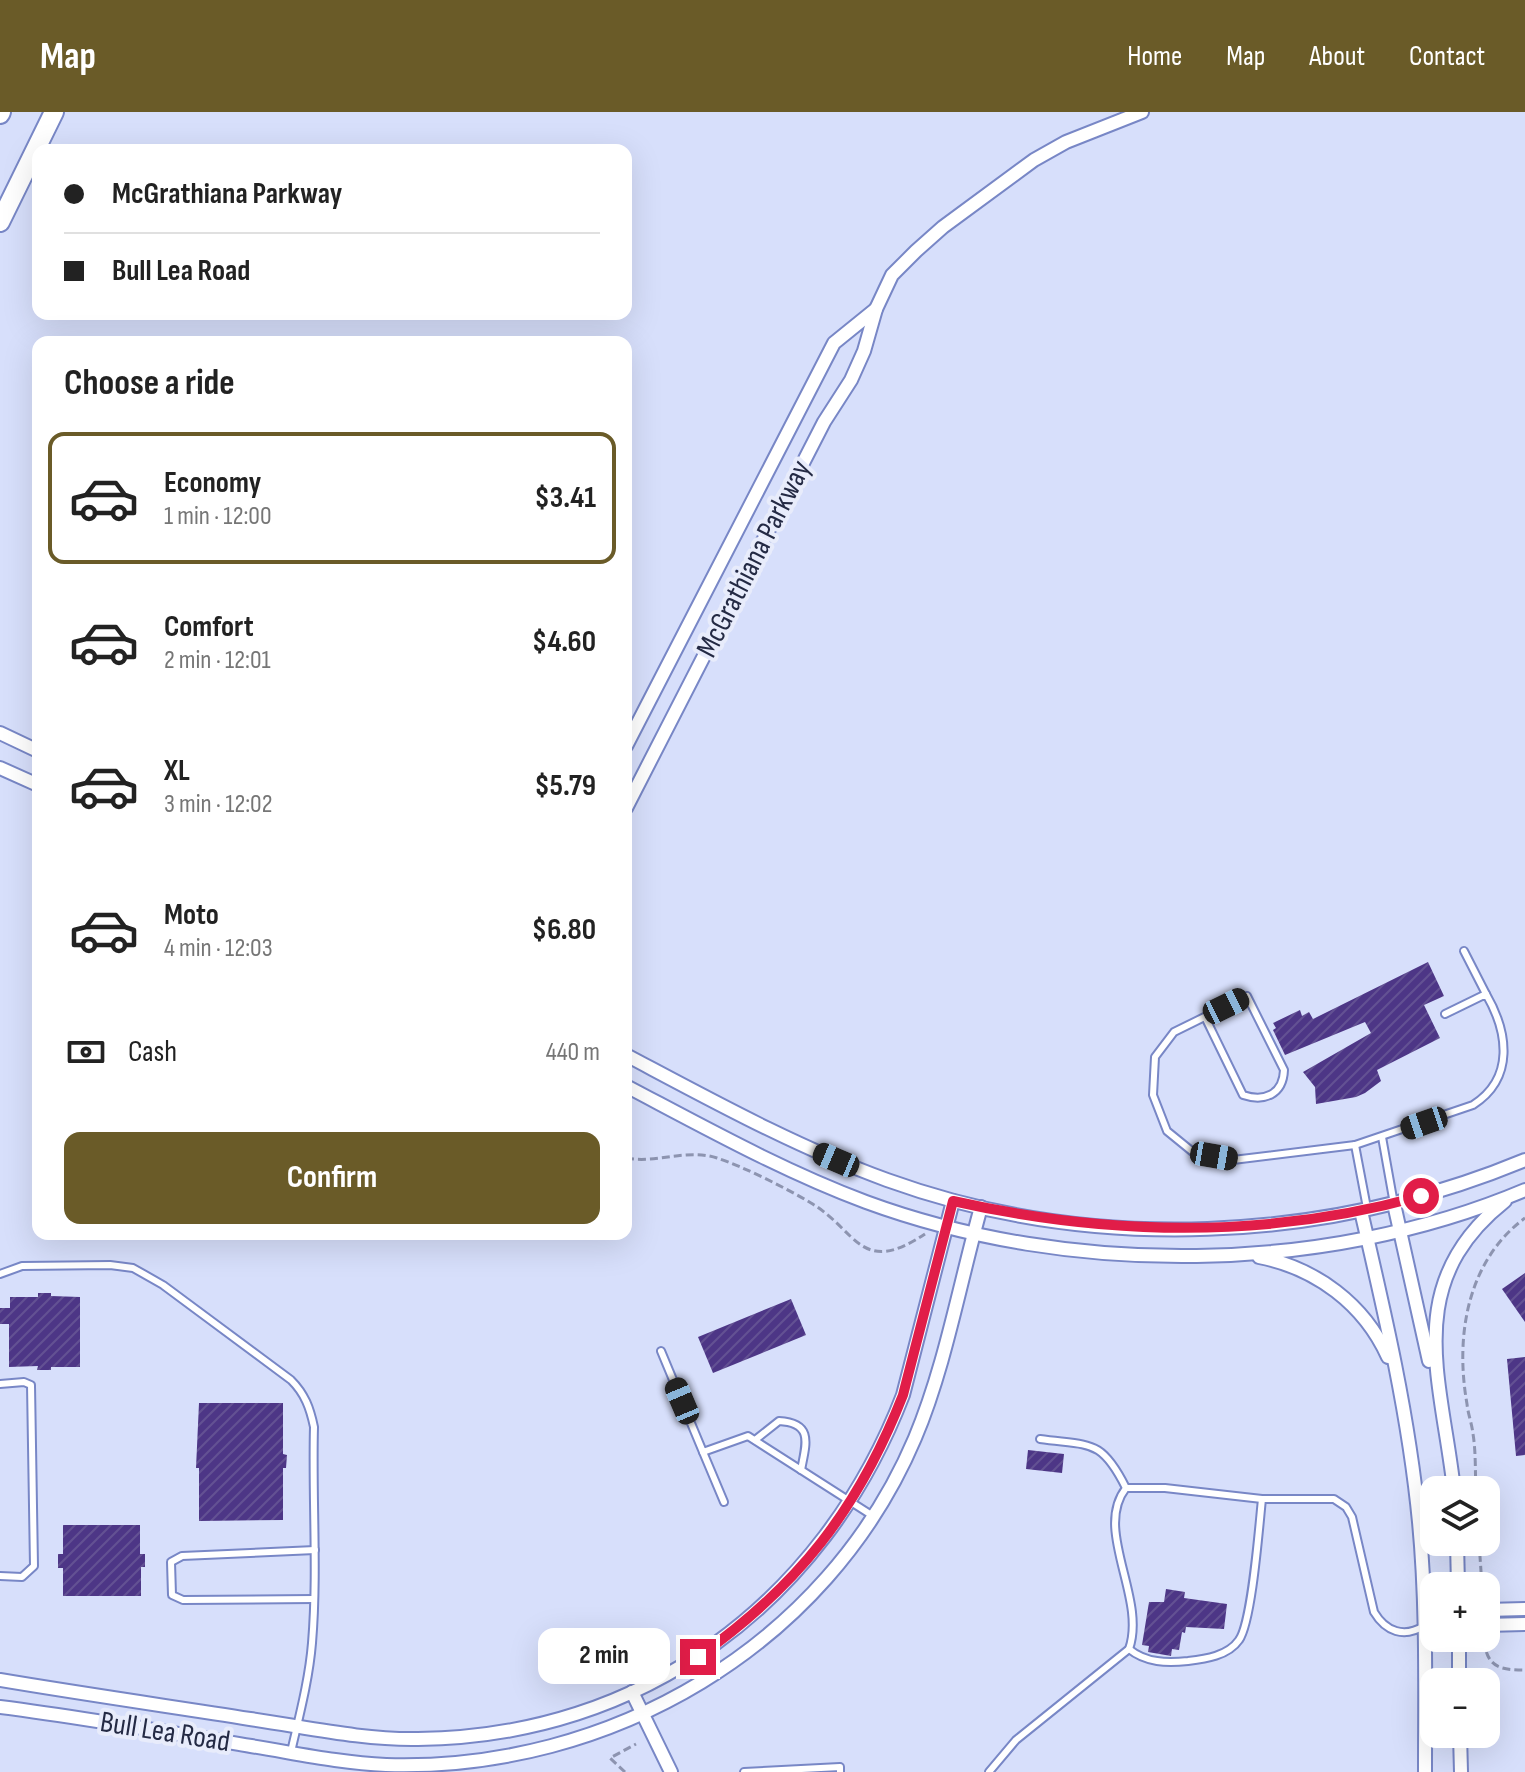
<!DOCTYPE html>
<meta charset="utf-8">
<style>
:root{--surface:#fff;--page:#f6f6f6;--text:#222;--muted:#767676;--line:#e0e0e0;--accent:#6a5b28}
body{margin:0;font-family:"Sofia Sans Condensed",sans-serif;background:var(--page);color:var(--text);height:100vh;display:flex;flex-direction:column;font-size:30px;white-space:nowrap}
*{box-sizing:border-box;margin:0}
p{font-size:26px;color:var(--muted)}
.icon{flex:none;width:44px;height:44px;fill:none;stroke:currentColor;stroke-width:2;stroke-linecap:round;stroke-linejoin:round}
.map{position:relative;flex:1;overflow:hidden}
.side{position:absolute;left:32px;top:224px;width:600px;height:904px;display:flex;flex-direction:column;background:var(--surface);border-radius:16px;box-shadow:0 8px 32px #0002}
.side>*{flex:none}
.banner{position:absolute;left:32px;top:32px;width:600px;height:176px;border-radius:16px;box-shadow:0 8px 32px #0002;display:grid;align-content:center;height:176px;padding:0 32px;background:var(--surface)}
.tools{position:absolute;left:1420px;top:1364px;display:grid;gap:16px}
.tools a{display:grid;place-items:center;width:80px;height:80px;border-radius:16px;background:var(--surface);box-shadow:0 8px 32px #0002;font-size:40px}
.end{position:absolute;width:36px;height:36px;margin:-18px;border:10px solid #e11d48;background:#fff;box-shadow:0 0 0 4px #fff}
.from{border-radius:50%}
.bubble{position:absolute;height:56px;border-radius:16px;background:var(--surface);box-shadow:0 8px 32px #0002;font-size:26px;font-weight:700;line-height:56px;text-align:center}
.car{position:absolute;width:24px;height:48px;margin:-24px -12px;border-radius:10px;box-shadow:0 0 6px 2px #0007;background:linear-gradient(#222 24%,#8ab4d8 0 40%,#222 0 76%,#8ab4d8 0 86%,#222 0)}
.banner b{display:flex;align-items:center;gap:28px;height:76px;font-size:30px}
.banner b+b{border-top:2px solid var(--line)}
.banner i{width:20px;height:20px;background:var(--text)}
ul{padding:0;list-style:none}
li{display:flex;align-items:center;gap:24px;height:132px;margin:0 16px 12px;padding:0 16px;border:4px solid transparent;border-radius:16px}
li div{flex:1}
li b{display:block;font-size:30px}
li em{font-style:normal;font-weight:700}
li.selected{border-color:var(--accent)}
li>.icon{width:72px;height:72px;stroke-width:1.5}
h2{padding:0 32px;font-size:36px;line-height:96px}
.pay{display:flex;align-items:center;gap:20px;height:88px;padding:0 32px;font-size:30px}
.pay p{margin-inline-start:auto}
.primary-button{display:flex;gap:16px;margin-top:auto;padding:16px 32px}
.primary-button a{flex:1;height:92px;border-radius:16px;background:var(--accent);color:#fff;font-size:32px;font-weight:700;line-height:92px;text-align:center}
header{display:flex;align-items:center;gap:48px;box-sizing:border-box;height:112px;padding:0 40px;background:var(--accent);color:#fff}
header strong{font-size:38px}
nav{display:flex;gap:44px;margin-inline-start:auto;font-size:28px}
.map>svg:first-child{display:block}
</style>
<header>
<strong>Map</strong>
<nav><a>Home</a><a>Map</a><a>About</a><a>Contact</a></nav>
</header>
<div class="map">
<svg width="1525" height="1660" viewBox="0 0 1525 1660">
<defs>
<pattern id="building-hatch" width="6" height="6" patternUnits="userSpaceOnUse" patternTransform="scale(2)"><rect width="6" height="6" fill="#4d3686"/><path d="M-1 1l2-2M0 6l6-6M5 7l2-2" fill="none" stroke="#635193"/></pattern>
</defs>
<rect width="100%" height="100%" fill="#d7dffb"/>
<!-- building -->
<g fill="url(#building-hatch)">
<polygon points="1428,850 1444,884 1424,893 1440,926 1377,958 1381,969 1365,981 1356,985 1316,992 1315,975 1303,960 1371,921 1365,910 1285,943 1273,918 1276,916 1273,911 1300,898 1302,904 1309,900 1313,907"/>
<polygon points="1525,1161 1525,1210 1502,1177"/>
<polygon points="38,1181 51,1181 51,1184 80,1185 80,1255 51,1255 51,1258 37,1258 38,1254 9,1255 9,1212 0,1212 0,1196 10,1196 10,1185 38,1185"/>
<polygon points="791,1187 806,1223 713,1261 698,1225"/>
<polygon points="1525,1245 1525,1343 1516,1344 1507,1247"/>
<polygon points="199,1291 283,1291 283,1342 287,1343 286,1356 283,1356 283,1408 199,1409 199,1356 196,1356"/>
<polygon points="1028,1338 1064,1342 1062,1361 1026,1357"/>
<polygon points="63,1413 140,1413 140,1442 145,1442 145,1455 141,1455 141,1484 63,1484 63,1456 58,1456 58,1442 63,1442"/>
<polygon points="1166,1477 1185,1480 1184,1486 1227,1492 1224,1517 1186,1515 1185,1521 1182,1520 1179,1538 1172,1537 1171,1544 1148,1540 1149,1534 1142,1533 1149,1490 1164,1490"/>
</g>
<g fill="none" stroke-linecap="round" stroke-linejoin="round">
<defs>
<g id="service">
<polyline points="1464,839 1486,882"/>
<path d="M 1205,905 L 1243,983 C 1264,990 1283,983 1284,958 L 1247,884 L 1174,920 L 1155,945 L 1153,983 L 1167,1019 L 1194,1041 L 1233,1048 L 1355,1033 L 1473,993 C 1515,966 1508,920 1486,882 L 1445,902"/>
<polyline points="1382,1025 1394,1092"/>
<polyline points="1355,1033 1367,1096"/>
<path d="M 0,1162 L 22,1154 L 110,1153 L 133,1156 L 163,1173 L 291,1268 C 305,1282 310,1296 314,1315 C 312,1387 318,1459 312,1531 C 309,1568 299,1605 291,1640"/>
<polyline points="661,1239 703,1340 748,1324 873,1404"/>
<polyline points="0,1272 24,1270 31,1273 34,1454 22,1465 0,1464"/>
<path d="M 1040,1327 C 1090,1334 1101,1326 1126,1376"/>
<path d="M 755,1328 L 779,1309 C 814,1311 806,1332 801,1358"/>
<polyline points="703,1340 724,1390"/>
<polyline points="314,1487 183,1488 172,1483 171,1450 182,1444 315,1438"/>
<path d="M 1129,1537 C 1146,1551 1167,1551 1188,1549 C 1205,1547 1228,1544 1239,1528 C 1252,1510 1259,1415 1262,1387"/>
<polyline points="744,1660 840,1655 840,1660"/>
<path d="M 989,1660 L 1016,1628 L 1129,1537 C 1147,1486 1093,1418 1126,1376 L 1165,1376 L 1262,1387 L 1334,1387 L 1346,1395 L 1352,1405 L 1374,1500 C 1386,1520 1404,1526 1424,1514"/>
</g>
<g id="minor">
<polyline points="0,621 38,639"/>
<polyline points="626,634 834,231 876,197"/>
<polyline points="0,656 38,673"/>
<polyline points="626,696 824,310 851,268 864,239 876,197 892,163 916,139 943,115 1034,48 1066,30 1142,0"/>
<path d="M 626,943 C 711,988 796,1035 887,1068 C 1092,1142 1325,1131 1525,1048"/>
<path d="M 626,974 C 704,1015 783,1059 866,1090 C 1070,1165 1324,1163 1525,1078"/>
<polyline points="1394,1092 1429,1249"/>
<path d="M 1361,1099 C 1385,1202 1409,1305 1419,1410 C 1427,1493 1425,1577 1425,1660"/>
<path d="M 1259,1145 C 1316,1156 1364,1192 1388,1245"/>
<path d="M 1454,1378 C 1442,1268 1400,1172 1505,1089"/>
<polyline points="1457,1430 1458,1474"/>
<polyline points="1486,1498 1525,1497"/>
<polyline points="1486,1513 1525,1512"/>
<polyline points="1459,1526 1459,1570"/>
<path d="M 0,1568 C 83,1582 167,1594 250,1607 C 306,1615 362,1628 418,1627 C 642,1625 823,1491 903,1283 L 953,1089"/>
<polyline points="632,1580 671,1660"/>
<path d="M 0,1595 C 84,1606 167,1620 251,1634 C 295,1641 340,1651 386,1653 C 610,1660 827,1534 915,1326 C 945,1255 960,1170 981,1095"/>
<polyline points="1460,1622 1461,1660"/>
</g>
<g id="secondary">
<polyline points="0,2 1,0"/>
<polyline points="0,110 54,0"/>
</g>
</defs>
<!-- service casing -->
<use href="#service" stroke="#7887c6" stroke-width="10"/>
<!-- minor casing -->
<use href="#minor" stroke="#7887c6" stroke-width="16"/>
<!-- secondary casing -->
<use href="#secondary" stroke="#7887c6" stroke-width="22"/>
<!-- path -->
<g stroke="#8d94b0" stroke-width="3" stroke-dasharray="8 4" stroke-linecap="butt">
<path d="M 626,1046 C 657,1052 686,1036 717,1046 C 742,1054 788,1077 811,1091 C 858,1119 860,1165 925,1122"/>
<path d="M 1476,1378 C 1475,1360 1476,1340 1473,1322 C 1472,1312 1468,1302 1467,1292 C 1455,1224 1467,1149 1525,1106"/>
<polyline points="1479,1430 1482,1474"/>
<path d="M 1484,1528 C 1487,1555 1499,1558 1525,1558"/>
<polyline points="625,1660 610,1646 636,1632"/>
</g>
<!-- service -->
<use href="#service" stroke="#fff" stroke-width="6"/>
<!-- minor -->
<use href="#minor" stroke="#fff" stroke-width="12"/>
<!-- secondary -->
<use href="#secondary" stroke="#fff" stroke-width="18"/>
</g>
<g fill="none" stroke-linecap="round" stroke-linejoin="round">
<!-- route -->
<path stroke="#e11d48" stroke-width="10" d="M 698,1545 C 798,1474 858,1398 903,1283 L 953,1089 C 1109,1124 1267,1127 1421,1084"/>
</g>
<g text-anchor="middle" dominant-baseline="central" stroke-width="8" stroke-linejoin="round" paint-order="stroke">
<!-- street labels -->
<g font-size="30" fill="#242a44" stroke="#e8ecfb">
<text transform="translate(754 447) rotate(-63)">McGrathiana Parkway</text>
<text transform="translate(165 1620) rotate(9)">Bull Lea Road</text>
</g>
</g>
</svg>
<div class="tools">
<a><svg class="icon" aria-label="layers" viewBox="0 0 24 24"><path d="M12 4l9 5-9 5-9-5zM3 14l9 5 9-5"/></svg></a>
<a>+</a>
<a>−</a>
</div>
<i class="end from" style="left:1421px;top:1084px"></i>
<i class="end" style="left:698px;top:1545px"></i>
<div class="bubble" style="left:538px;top:1516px;width:132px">2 min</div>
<i class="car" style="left:1226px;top:894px;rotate:64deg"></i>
<i class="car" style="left:1424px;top:1011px;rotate:251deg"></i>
<i class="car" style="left:1214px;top:1044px;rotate:100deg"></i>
<i class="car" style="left:836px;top:1048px;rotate:293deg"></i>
<i class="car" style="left:682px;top:1289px;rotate:337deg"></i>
<div class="banner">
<b><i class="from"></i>McGrathiana Parkway</b>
<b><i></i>Bull Lea Road</b>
</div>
<section class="side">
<h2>Choose a ride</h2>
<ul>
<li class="selected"><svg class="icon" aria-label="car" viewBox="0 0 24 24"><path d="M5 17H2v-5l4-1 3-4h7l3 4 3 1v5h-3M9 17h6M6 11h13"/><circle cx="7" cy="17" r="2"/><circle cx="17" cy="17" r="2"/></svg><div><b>Economy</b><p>1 min · 12:00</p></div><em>$3.41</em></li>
<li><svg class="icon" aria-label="car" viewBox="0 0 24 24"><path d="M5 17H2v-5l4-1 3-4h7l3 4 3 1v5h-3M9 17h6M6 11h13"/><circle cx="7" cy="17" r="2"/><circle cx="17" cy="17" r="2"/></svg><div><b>Comfort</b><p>2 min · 12:01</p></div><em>$4.60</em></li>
<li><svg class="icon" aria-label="car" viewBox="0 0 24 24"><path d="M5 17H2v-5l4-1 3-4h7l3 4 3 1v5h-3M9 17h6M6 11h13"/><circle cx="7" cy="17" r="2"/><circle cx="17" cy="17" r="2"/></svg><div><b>XL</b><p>3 min · 12:02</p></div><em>$5.79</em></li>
<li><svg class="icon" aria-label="car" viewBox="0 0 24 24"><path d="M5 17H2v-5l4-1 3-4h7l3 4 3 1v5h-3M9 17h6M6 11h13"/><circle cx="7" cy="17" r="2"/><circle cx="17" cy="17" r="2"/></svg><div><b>Moto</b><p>4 min · 12:03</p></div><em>$6.80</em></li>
</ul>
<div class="pay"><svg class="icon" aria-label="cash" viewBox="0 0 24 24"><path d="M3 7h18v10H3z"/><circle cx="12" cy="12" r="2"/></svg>Cash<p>440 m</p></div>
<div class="primary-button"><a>Confirm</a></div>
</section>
</div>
